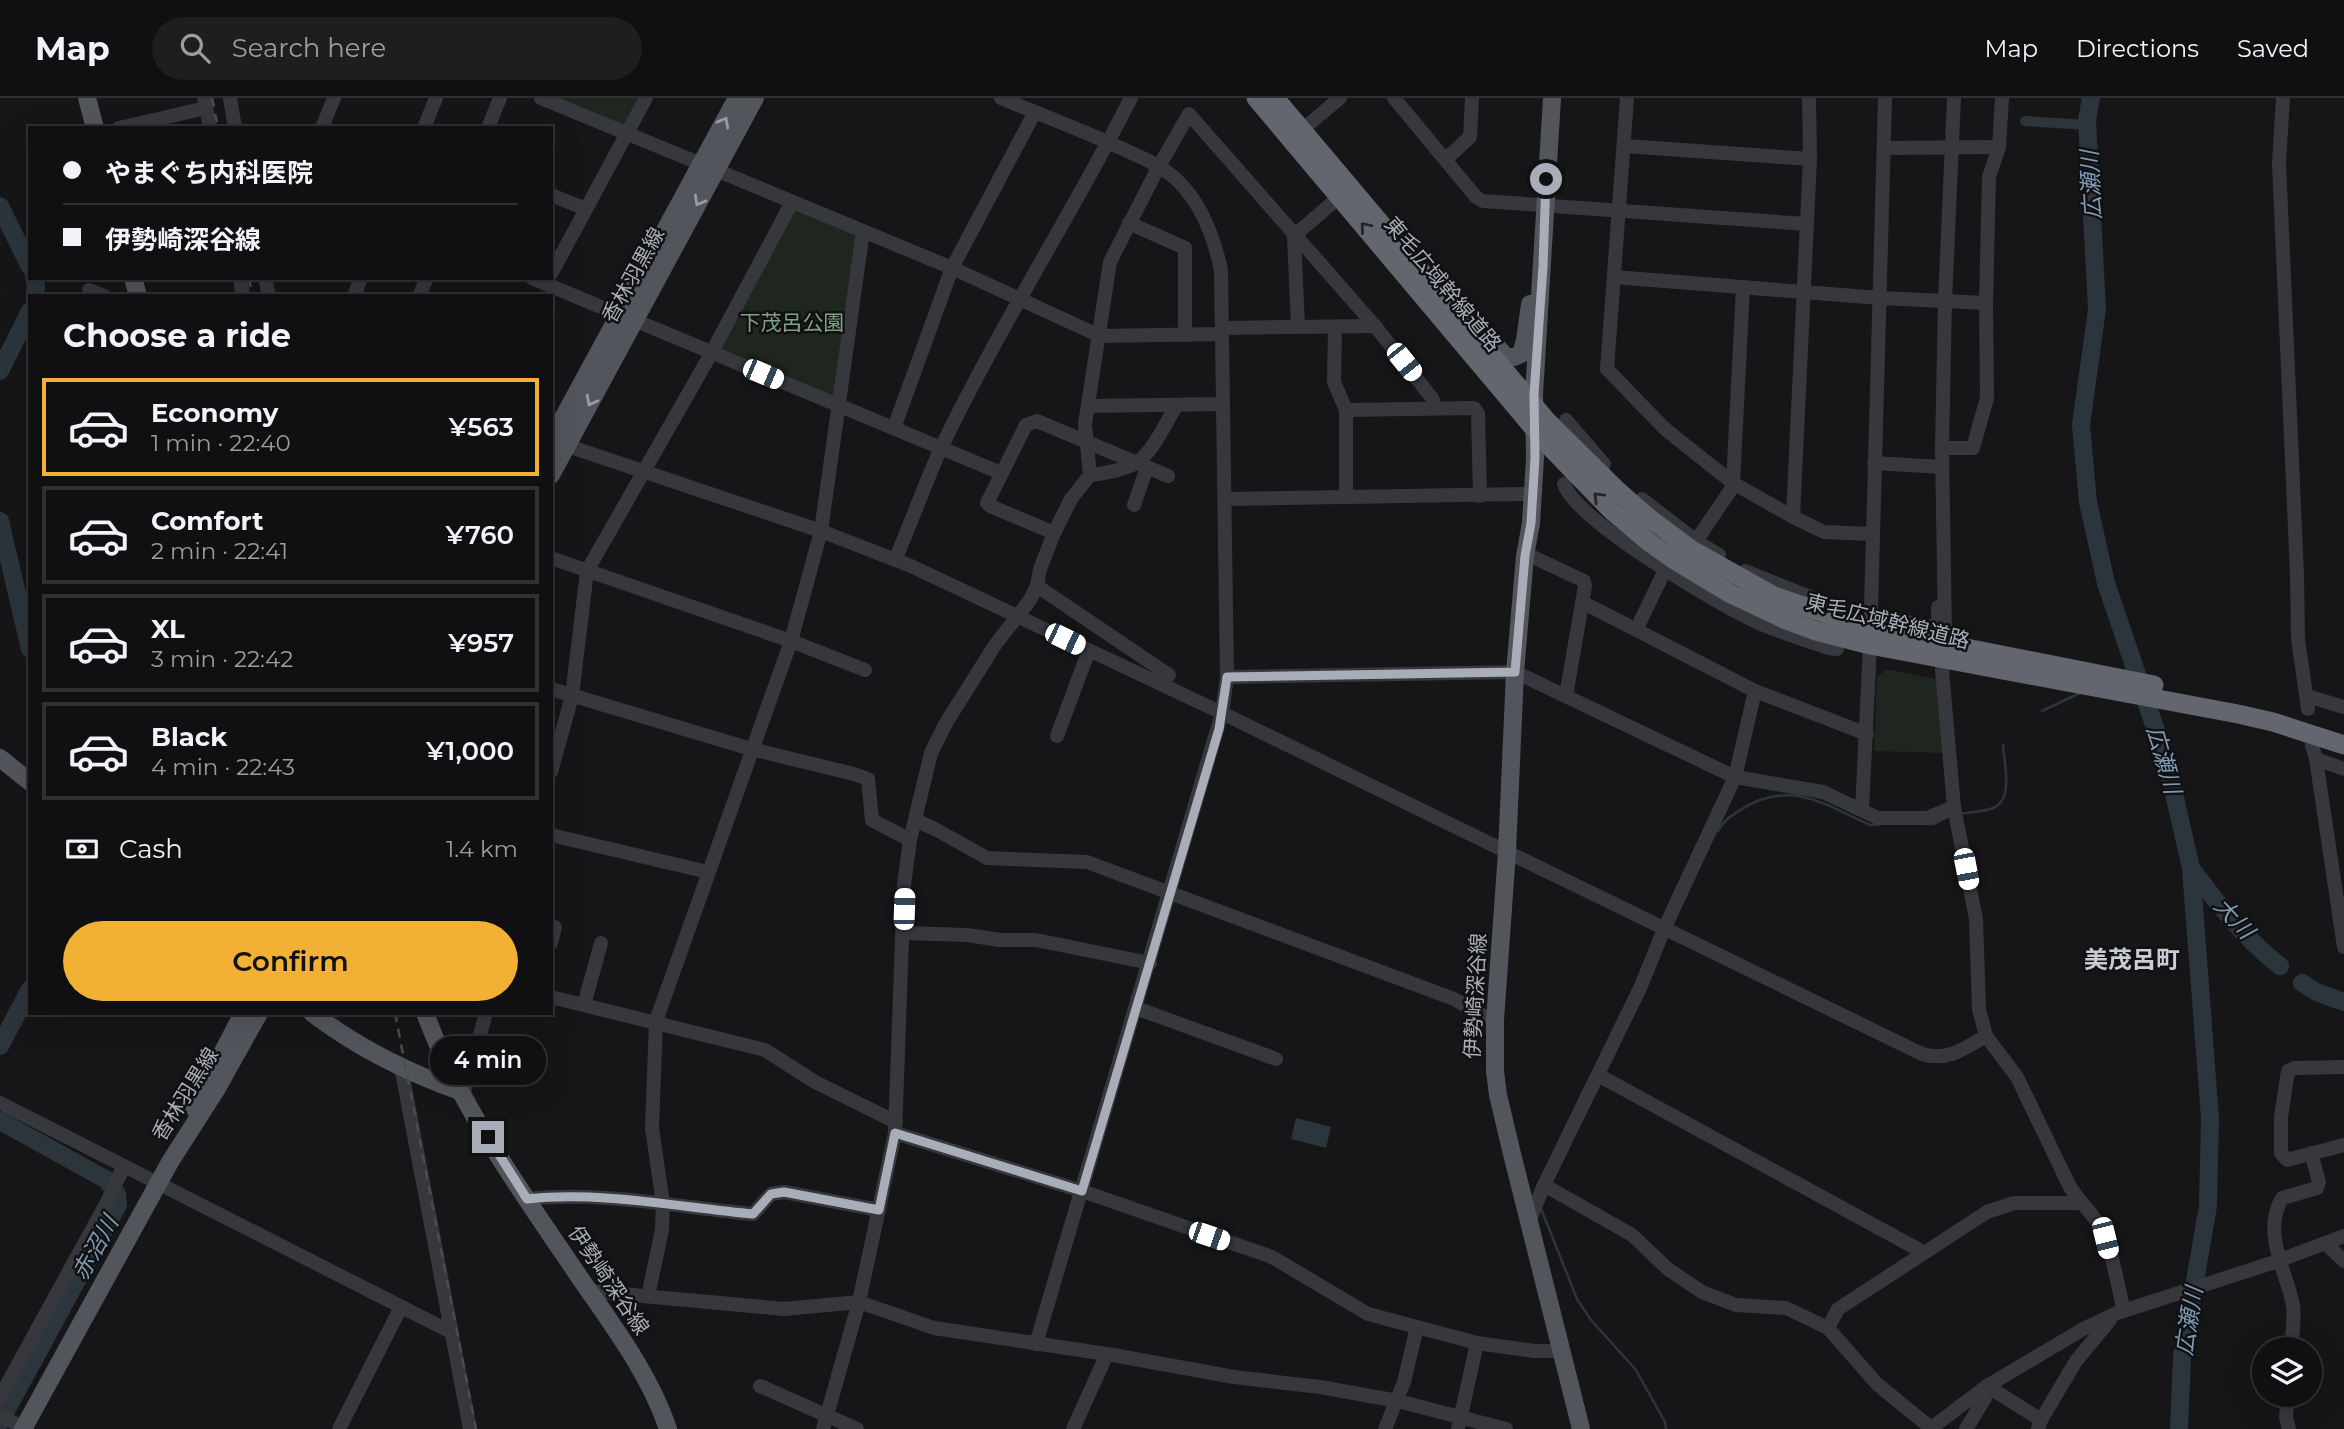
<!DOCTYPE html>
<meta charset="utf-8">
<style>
:root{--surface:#101012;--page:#1e1e20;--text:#f1f3f6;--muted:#9c9d9f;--line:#303032;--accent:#f2b134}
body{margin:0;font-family:Montserrat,"Noto Sans JP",sans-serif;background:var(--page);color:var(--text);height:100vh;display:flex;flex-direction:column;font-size:26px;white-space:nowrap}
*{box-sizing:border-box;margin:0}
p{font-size:23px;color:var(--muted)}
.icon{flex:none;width:38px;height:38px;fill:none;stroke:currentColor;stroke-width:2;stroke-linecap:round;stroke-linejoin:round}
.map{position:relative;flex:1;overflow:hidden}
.drawer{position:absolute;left:28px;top:196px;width:525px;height:721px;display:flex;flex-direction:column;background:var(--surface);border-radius:0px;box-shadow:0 7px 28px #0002,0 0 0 2px var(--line)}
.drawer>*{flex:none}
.banner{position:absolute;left:28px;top:28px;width:525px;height:154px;border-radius:0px;box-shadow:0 7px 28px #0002,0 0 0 2px var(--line);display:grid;align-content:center;height:154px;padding:0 35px;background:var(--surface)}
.tools{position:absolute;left:2252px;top:1239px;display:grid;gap:14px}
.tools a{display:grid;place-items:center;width:70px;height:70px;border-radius:50%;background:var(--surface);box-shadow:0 7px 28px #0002,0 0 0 2px var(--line);font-size:35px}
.end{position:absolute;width:32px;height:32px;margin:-16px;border:9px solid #a8adb8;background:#111;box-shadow:0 0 0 4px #111}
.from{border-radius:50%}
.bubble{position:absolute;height:49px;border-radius:24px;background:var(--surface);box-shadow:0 7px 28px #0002,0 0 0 2px var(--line);font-size:23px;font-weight:600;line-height:49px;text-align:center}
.car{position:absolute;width:21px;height:42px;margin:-21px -10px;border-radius:9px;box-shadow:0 0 5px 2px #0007;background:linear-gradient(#fff 24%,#345 0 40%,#fff 0 76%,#345 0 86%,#fff 0)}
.banner b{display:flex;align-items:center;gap:24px;height:66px;font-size:26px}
.banner b+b{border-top:2px solid var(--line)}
.banner i{width:18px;height:18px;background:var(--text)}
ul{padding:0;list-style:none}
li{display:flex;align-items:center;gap:21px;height:98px;margin:0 14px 10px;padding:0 21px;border:4px solid var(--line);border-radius:0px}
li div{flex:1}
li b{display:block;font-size:26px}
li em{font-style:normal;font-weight:600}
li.on{border-color:var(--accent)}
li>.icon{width:63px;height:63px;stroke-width:1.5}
h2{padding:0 35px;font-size:32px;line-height:84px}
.pay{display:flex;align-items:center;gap:18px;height:77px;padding:0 35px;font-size:26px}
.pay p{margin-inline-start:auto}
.action{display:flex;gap:14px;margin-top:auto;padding:14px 35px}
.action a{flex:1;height:80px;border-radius:42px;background:var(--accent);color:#111;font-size:28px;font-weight:600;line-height:80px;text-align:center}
header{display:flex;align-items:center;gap:42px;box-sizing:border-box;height:98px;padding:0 35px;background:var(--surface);border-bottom:2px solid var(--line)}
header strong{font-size:33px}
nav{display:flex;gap:38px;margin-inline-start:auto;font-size:24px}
.search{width:490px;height:63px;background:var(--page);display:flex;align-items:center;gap:18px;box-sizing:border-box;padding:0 24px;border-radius:38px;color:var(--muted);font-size:26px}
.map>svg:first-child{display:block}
</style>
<header>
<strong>Map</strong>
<div class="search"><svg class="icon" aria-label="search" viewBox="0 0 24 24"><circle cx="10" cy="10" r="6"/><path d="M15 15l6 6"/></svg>Search here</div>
<nav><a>Map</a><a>Directions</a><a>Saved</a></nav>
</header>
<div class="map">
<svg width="2344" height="1331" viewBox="0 0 2344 1331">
<rect width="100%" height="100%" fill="#161618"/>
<!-- green -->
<g fill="#1e261f">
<polygon points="556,0 640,0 625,26 620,27"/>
<polygon points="795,111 856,136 836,299 722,253 720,247"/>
<polygon points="1887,571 1936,581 1945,655 1874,653 1877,579"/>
</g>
<!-- water -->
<polygon fill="#2c353c" points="1296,1020 1331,1029 1326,1050 1291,1041"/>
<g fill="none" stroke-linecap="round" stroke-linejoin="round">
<!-- stream -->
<g stroke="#2c353c" stroke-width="2.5">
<polyline points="2124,573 2136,568"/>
<polyline points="2042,613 2080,595"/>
<path d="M 1960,716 C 1970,714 1984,714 1993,710 C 2014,702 2004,664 2003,647"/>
<polyline points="1927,726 1934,726 1950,718"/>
<path d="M 1718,733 C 1724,722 1731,718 1742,711 C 1790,681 1824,706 1870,727 L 1878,727"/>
<polyline points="1542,1113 1577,1201 1591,1222 1636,1272 1665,1324 1666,1331"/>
</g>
<!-- canal -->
<polyline stroke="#2c353c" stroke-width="10" points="2025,23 2087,27"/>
<!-- river -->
<g stroke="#2c353c" stroke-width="18">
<polyline points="2091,0 2087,22 2097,211 2081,327 2088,404 2106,485 2167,665 2191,770 2210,1020 2208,1108 2182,1258 2179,1331"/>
<polyline points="0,108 30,169"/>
<polyline points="34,180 36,187 35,198"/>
<polyline points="0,273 30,213"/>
<polyline points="0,423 30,551"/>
<path d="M 2191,770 C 2217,805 2245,841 2280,868"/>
<polyline points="2302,885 2316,894 2344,904"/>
<polyline points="0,948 30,891"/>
<polyline points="0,1023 107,1082 117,1096 118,1107 0,1324"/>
</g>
<!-- minor -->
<g stroke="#37383d" stroke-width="14">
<polyline points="204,0 210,30"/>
<polyline points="230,0 235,30"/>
<polyline points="541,0 701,66"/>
<path d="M 1001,0 C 1041,17 1082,32 1121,50 C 1140,59 1161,67 1177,82 C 1202,106 1214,139 1221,172 L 1227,579 L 1222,615 L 1036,1246"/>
<polyline points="1394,0 1476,99 1483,103 1807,126"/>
<polyline points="1627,0 1607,271 1665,331 1733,385 1793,419 1824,434 1872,436"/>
<polyline points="2283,0 2279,65 2297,477 2298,541 2308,611"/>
<polyline points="119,30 206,10"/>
<polyline points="322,30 334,0"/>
<polyline points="424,30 436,0"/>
<polyline points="488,30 500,0"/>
<polyline points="1302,32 1340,0"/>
<polyline points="1625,48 1810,61"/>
<polyline points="1884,50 1999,49"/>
<polyline points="1446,61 1470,39 1472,0"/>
<polyline points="716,72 952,170 1100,238 1222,236"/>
<polyline points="551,97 586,111"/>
<polyline points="1129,125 1185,150 1185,237"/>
<polyline points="1294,138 1298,229"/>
<polyline points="1294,138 1339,99"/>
<polyline points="551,176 646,0"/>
<polyline points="1614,179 1880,200 1986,205"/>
<polyline points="240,180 243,198"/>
<polyline points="265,180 269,198"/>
<polyline points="532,180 620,217"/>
<polyline points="89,192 104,198"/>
<polyline points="354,198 361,180"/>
<polyline points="419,198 427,180"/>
<polyline points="634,222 1001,375"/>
<polyline points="1335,229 1334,284 1346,312 1346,399"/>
<polyline points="1222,230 1375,228"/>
<polyline points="1088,308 1223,306"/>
<polyline points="1346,312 1474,310 1478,315 1480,398"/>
<polyline points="1566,322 1604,366"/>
<polyline points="894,330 952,170 1035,14"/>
<path d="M 559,345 L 821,433 L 911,468 L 1222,615 L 1922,956 C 1948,964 1965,950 1986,938"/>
<polyline points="1942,350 1973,350 1987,300 1986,205 1989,79 1999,49 2002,0"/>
<polyline points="1874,365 1942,369"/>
<path d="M 1090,377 C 1105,375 1127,372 1139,363 C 1155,350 1166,324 1177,307"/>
<path d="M 1564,386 C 1576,423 1722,509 1761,526 C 1783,535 1805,542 1828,550 L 1837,551"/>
<polyline points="1225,401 1523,396"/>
<polyline points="1642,401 1696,443 1719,457"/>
<polyline points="1134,407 1147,369"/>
<polyline points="1793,419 1810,61 1809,0"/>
<polyline points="1054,435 990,408 987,405 1026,327 1037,323 1168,378"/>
<polyline points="1696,443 1730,393 1733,385 1743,189"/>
<polyline points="1525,458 1531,458 1584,483 1585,488 1566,598"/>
<polyline points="551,460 791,543 865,572"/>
<path d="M 895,462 C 911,425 925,385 942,348 C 999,229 1071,118 1131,0"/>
<polyline points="1745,473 1830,507 1841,508"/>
<polyline points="1037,488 1169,577"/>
<polyline points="1582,504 1755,593 1867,636"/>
<polyline points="1893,521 1932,529 1938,524 1938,509"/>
<polyline points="1636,532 1665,472"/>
<polyline points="1945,535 1942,350 1945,203 1954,0"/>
<path d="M 1942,572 L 1954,709 L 1976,821 L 1979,911 L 1986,938 L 2017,979 L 2070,1089 C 2079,1103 2092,1115 2100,1128 C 2113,1153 2117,1186 2124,1213"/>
<polyline points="1227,579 1515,574 1735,679 1823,694 1878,720 1927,720 1954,709"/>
<polyline points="551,591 751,651 854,676 868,681 872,722 910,742"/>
<polyline points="2307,598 2344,609"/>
<polyline points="1057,638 1089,552"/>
<polyline points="2312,647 2316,661 2344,849"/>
<polyline points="2316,661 2344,671"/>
<polyline points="551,674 572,598 587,473 712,254 792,104"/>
<polyline points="1862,712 1870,547 1885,0"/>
<polyline points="915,722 935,731 987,760 1087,764 1454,901 1484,918 1495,922"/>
<polyline points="551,737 708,774"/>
<polyline points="903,835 967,837 1000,842 1036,842 1150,865"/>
<polyline points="551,845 555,829"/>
<polyline points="551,899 765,952 815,984 896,1024"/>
<polyline points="584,907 601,845"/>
<polyline points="1136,910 1276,961"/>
<polyline points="401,969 470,1331"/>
<polyline points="2344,969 2294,970 2288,973 2281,1019 2281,1055 2287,1062 2344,1047"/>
<polyline points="1598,977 1923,1154"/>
<polyline points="463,997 486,915"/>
<polyline points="0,1005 451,1234"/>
<polyline points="895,1035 1082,1093 1272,1159 1368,1216 1477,1245 1534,1253 1563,1253"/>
<polyline points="1544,1087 1632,1137 1668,1171 1702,1194 1736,1207 1786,1210 1828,1230 1877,1286 1931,1330"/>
<path d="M 527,1101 C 602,1093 678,1109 753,1116 L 771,1096 L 784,1094 L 879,1112"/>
<polyline points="1529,1124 1544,1087 1641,888 1664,831 1735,679 1755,593"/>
<polyline points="2326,1146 2344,1163"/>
<polyline points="589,1193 784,1211 859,1204 934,1230 1113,1257 1234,1279 1320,1289 1398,1303 1506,1331"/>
<polyline points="648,1198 662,1132 663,1106 652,1030 656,923 791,543 821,433 863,133"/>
<polyline points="1828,1230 1838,1211 1987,1114 2014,1105 2080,1105"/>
<path d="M 2291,1251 C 2292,1237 2295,1221 2293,1207 C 2286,1172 2262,1135 2282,1100 L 2317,1090 L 2319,1084 L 2311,1055"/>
<polyline points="760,1288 857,1331"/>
<polyline points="1987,1288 2041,1322"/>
<polyline points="2288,1297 2286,1319 2289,1331"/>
<polyline points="0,1299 107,1104 124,1068"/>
<polyline points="0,1318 27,1331"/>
<polyline points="339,1331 401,1209"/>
<polyline points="823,1331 859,1204 895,1035 904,787 910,742 931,655 946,625 995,547 1030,502 1037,488 1040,471 1054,435 1071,401 1090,377 1085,326 1110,164 1159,68 1189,16 1375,228 1432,300 1436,310"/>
<polyline points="1073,1331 1107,1256"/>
<polyline points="1385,1331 1404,1284 1417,1229"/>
<polyline points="1458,1331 1477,1245"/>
<polyline points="1930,1331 1987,1288 2085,1230 2117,1215 2275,1164 2344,1138"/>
<polyline points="1966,1331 1985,1300 1983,1291"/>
<polyline points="2038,1331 2041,1322 2076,1263 2110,1222"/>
</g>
<!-- major -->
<g stroke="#53555c" stroke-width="18">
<polyline points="87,0 95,30"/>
<polyline points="1552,0 1534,296 1535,360 1531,425 1525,458 1515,574 1507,754 1495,922 1495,973 1498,997 1512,1056 1581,1331"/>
<polyline points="133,180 138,198"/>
<polyline points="1490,241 1506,259 1514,259 1521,256 1525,242 1530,206"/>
<polyline points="551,342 737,0"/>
<polyline points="551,377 755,0"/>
<polyline points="0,660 30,684"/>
<path d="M 312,915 C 357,949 406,974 460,993"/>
<path d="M 425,915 C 460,1010 524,1097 580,1180 C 613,1228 649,1275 668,1331"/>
<polyline points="194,1010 243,915"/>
<polyline points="23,1331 170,1064 216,992 259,915"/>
</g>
<!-- highway -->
<g stroke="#63666e" stroke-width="19">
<polyline points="1256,0 1547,346 1612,413 1649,444 1673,461 1731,496 1784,521 1816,533 1870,547 2238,616 2273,624 2344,647"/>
<polyline points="1275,0 1548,324 1618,393 1649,420 1692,452 1774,498 1870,531 2154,587"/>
</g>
<!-- rail -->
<g stroke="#4a4c52" stroke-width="2.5" stroke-dasharray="9 7" stroke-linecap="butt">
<polyline points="212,0 218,30"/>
<polyline points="249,180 252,198"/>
<polyline points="395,915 476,1331"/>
</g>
</g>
<!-- one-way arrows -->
<defs><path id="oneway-chevron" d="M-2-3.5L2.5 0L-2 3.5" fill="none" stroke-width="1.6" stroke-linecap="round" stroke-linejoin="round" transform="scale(1.75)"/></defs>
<g stroke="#979ba6">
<use href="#oneway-chevron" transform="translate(724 24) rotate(-61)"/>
<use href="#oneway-chevron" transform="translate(699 103) rotate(119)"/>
<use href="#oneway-chevron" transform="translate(591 303) rotate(118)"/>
</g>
<g stroke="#26262a">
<use href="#oneway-chevron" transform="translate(1365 129) rotate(-130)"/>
<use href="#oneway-chevron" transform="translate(1598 399) rotate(-135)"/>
</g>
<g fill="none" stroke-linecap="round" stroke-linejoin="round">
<!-- route -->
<path stroke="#a8adb8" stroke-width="9" d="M 488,1039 L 527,1101 C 602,1093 678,1109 753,1116 L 771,1096 L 784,1094 L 879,1112 L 895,1035 L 1082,1093 L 1219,631 L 1227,579 L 1515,574 L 1525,458 L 1531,425 L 1535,360 L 1534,296 L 1543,168 L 1546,81"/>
</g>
<g text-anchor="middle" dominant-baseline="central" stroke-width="5" stroke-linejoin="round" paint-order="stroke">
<!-- street labels -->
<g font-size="21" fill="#a8adb8" stroke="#111113">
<text transform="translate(633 177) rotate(-61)">香林羽黒線</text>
<text transform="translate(1443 186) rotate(50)">東毛広域幹線道路</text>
<text transform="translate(1888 523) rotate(14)">東毛広域幹線道路</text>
<text transform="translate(1475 898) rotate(-87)">伊勢崎深谷線</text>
<text transform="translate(185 996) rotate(-58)">香林羽黒線</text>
<text transform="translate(609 1182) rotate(56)">伊勢崎深谷線</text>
</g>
<!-- park labels -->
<g font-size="21" fill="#7fa381" stroke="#111113">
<text x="792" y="224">下茂呂公園</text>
</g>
<!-- water labels -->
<g font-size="23" font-style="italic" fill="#7f9bb3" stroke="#111113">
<text transform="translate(2091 87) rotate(-93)">広瀬川</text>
<text transform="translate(2164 662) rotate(74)">広瀬川</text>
<text transform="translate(2234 820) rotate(47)">大川</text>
<text transform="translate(95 1150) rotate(-61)">赤沼川</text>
<text transform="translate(2189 1223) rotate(-81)">広瀬川</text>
</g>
<!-- quarter labels -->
<g font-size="24" font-weight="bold" fill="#c9ccd4" stroke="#111113">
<text x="2132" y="861">美茂呂町</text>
</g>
</g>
</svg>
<div class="tools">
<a><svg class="icon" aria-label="layers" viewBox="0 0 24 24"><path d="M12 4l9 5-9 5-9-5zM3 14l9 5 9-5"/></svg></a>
</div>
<i class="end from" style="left:1546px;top:81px"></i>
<i class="end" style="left:488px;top:1039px"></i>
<div class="bubble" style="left:430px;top:938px;width:116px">4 min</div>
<i class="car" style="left:1404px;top:264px;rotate:141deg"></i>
<i class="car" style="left:763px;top:276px;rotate:113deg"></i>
<i class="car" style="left:1065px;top:541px;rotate:116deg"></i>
<i class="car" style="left:1966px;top:771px;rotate:169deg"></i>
<i class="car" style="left:904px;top:811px;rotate:2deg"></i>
<i class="car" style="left:1209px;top:1138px;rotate:109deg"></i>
<i class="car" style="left:2105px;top:1140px;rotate:166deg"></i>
<div class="banner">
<b><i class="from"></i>やまぐち内科医院</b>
<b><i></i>伊勢崎深谷線</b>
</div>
<section class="drawer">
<h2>Choose a ride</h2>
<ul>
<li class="on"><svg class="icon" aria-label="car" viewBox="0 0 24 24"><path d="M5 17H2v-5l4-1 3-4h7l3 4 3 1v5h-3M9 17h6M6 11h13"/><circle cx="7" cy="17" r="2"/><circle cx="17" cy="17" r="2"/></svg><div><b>Economy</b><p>1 min · 22:40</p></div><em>¥563</em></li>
<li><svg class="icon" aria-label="car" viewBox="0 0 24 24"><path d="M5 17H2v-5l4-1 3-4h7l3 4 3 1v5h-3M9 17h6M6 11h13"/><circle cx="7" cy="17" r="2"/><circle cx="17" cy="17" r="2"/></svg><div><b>Comfort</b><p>2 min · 22:41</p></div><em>¥760</em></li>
<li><svg class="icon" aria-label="car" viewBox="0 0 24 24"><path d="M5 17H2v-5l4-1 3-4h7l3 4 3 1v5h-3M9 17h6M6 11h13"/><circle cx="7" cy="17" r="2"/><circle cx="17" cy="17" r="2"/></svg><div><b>XL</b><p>3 min · 22:42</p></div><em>¥957</em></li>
<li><svg class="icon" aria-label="car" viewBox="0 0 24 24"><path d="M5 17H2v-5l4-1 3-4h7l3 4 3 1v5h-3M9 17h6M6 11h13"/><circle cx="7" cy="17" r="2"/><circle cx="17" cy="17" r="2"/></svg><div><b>Black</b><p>4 min · 22:43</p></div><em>¥1,000</em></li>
</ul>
<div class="pay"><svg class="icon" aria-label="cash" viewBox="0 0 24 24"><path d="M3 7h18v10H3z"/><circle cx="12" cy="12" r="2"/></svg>Cash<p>1.4 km</p></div>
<div class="action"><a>Confirm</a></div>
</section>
</div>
